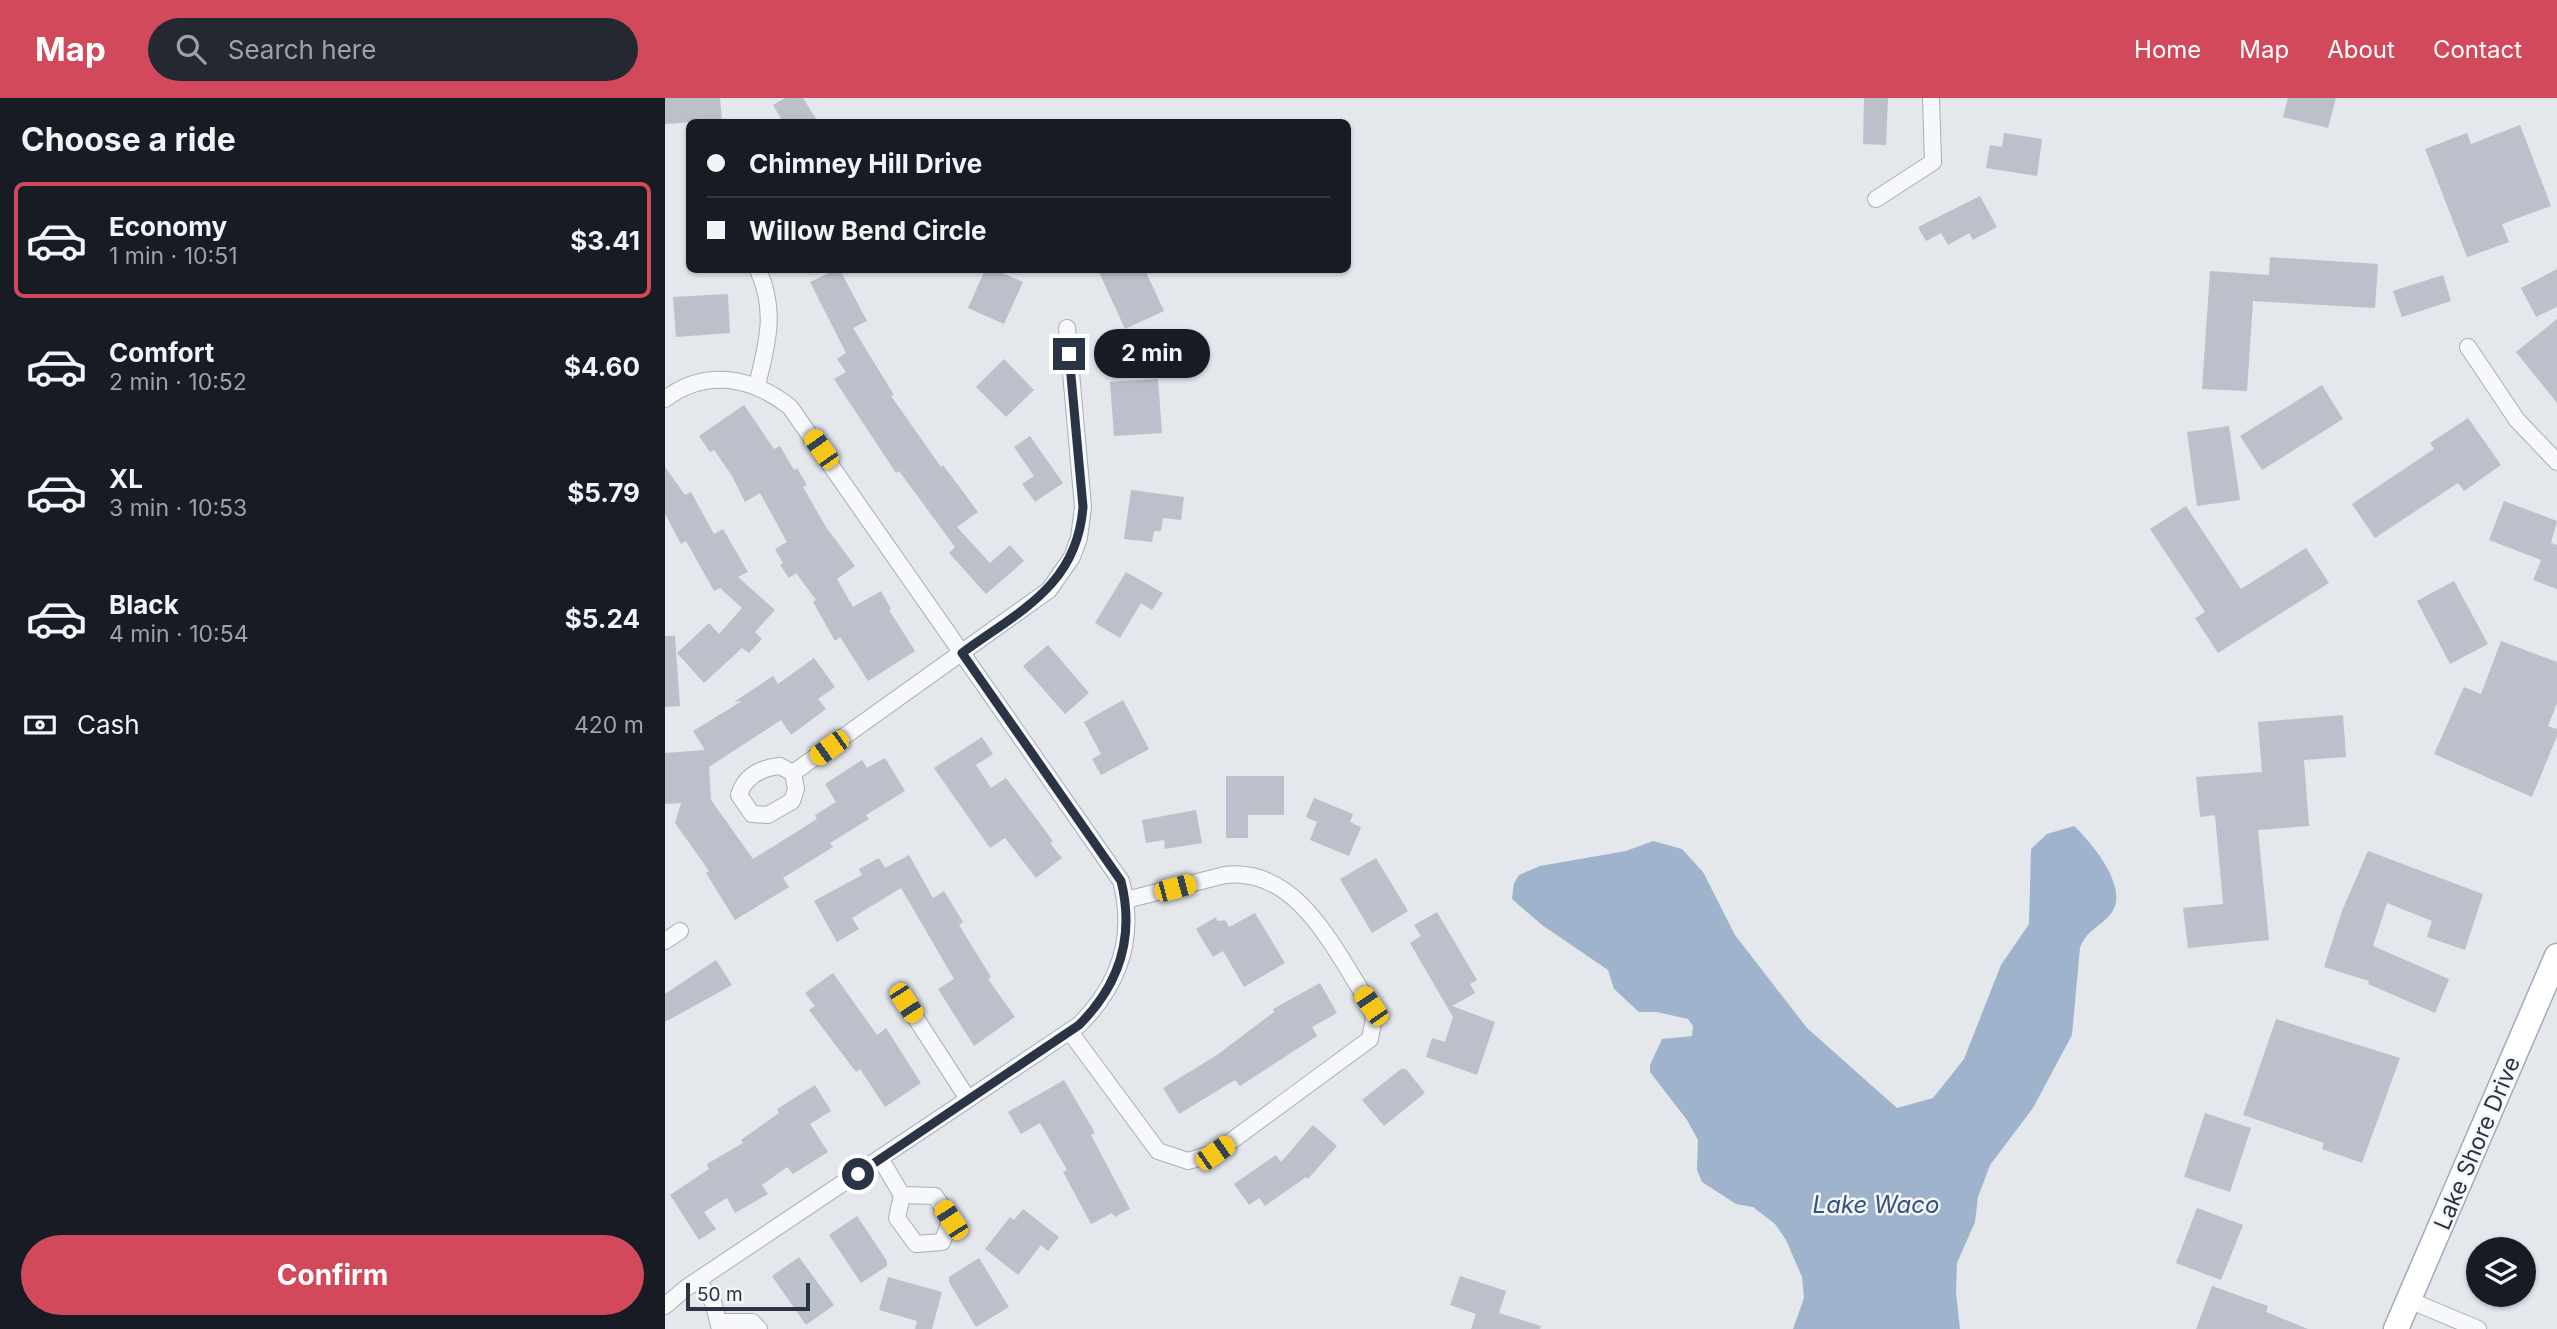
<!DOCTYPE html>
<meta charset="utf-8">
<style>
:root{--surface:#171b24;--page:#242831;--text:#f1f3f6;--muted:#9ea1a6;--line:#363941;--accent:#d1495b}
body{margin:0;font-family:Inter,sans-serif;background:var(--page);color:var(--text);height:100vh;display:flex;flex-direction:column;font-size:26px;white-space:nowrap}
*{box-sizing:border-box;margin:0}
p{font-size:23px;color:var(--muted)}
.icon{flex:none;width:38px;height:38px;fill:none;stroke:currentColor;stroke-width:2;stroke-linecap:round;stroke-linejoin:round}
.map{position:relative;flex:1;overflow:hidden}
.sheet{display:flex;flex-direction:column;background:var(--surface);width:665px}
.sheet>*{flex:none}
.hud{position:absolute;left:21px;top:21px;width:665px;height:154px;border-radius:10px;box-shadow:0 2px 5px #0004;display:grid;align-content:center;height:154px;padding:0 21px;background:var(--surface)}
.tools{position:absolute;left:1801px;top:1139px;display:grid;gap:14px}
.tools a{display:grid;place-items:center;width:70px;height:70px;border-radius:50%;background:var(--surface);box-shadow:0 2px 5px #0004;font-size:35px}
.scale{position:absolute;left:21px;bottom:18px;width:124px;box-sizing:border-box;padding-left:7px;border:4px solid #2b3445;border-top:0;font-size:19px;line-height:24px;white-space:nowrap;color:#2b3445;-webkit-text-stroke:5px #f4f6f9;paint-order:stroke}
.end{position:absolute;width:32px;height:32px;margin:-16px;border:9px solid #2b3445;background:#fff;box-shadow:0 0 0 4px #fff}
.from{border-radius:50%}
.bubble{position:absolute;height:49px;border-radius:24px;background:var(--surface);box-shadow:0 2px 5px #0004;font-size:23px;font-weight:700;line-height:49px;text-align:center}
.car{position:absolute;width:21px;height:42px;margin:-21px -10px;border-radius:9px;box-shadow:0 0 5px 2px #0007;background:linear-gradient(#f5c518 24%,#345 0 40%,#f5c518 0 76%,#345 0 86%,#f5c518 0)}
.hud b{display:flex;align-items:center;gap:24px;height:66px;font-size:26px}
.hud b+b{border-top:2px solid var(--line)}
.hud i{width:18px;height:18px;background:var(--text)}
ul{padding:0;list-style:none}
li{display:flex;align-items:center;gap:21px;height:116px;margin:0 14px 10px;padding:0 7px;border:4px solid transparent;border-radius:10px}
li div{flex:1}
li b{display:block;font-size:26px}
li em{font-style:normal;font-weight:700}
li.current{border-color:var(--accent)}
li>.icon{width:63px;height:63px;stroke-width:1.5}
h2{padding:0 21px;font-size:32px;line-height:84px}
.pay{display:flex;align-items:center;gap:18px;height:77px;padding:0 21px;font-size:26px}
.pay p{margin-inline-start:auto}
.primary-button{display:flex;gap:14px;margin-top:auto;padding:14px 21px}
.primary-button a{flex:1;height:80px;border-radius:42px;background:var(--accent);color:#fff;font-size:28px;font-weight:700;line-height:80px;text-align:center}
header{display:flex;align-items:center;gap:42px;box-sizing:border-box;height:98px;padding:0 35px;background:var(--accent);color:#fff}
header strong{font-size:33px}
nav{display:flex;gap:38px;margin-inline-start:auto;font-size:24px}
.search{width:490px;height:63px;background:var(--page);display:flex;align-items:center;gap:18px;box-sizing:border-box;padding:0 24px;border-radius:38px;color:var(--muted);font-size:26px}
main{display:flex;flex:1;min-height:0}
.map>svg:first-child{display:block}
</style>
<header>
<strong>Map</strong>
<div class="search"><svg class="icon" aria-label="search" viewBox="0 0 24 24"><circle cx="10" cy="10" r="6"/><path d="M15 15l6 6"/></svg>Search here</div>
<nav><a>Home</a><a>Map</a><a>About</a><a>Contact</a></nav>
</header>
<main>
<section class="sheet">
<h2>Choose a ride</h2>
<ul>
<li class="current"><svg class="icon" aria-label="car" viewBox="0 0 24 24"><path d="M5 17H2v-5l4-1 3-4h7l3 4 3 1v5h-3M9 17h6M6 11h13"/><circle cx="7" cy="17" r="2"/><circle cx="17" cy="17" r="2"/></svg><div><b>Economy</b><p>1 min · 10:51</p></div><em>$3.41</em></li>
<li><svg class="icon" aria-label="car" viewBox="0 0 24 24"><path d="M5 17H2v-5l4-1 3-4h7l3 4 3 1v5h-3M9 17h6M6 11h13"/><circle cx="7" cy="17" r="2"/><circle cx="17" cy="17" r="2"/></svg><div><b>Comfort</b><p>2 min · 10:52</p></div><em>$4.60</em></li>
<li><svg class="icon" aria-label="car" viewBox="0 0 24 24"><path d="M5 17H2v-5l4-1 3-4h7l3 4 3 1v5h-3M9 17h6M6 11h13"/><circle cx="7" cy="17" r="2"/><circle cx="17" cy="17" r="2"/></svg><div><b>XL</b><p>3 min · 10:53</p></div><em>$5.79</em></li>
<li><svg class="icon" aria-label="car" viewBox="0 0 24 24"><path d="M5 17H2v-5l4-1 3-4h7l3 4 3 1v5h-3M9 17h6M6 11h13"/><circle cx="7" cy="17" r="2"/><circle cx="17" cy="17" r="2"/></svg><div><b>Black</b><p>4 min · 10:54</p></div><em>$5.24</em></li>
</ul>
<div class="pay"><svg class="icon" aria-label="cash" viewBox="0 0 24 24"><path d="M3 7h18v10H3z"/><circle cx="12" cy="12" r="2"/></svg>Cash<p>420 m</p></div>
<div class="primary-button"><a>Confirm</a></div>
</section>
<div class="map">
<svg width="1892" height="1231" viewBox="0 0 1892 1231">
<rect width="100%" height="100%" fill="#e4e7ec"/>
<!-- water -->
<path fill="#9fb4cc" d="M 1409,728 C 1427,745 1468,793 1444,818 C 1433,830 1421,833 1415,850 L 1407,937 L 1368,1010 L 1325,1067 L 1313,1099 L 1310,1124 L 1292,1165 L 1291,1194 L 1295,1231 L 1128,1231 L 1139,1200 L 1137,1179 L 1121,1142 L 1110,1126 L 1088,1109 L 1071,1106 L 1037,1084 L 1032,1072 L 1033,1042 L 1022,1022 L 985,974 L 985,967 L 997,941 L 1027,938 L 1028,928 L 1023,921 L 992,914 L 974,914 L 949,891 L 943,872 L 877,827 L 847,801 L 849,785 L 854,777 L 875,768 L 961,753 L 988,743 L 1017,751 L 1038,774 L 1070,837 L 1142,930 L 1232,1010 L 1268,1000 L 1299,961 L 1336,867 L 1364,826 L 1366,751 L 1382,736 Z"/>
<!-- building -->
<g fill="#bbc0ca">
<polygon points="0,0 55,0 57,22 0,26"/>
<polygon points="120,0 138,0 153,24 118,24 108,7"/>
<polygon points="1199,0 1223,0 1221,47 1198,46"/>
<polygon points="1623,0 1671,0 1663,30 1618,19"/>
<polygon points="1855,27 1886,108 1837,126 1844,144 1802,159 1760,51 1802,35 1806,46"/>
<polygon points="1339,35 1377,41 1372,78 1321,70 1325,47 1337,49"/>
<polygon points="1315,98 1332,129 1308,142 1304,135 1283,147 1276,135 1261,143 1253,129"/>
<polygon points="1605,159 1713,166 1710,210 1588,203 1582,293 1537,291 1545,173 1604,177"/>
<polygon points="1892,171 1892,209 1871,219 1856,190"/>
<polygon points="170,172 175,172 202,223 188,230 229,297 226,298 276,369 278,367 313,414 292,429 325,465 345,447 359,463 321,496 284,455 290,449 234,373 231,375 169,281 181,274 172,261 181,255 145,184"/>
<polygon points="320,172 330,172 358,184 339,226 303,210"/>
<polygon points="433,172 480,172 499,213 460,231"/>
<polygon points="1778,177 1786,203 1737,219 1728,193"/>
<polygon points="63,196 65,235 11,239 8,199"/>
<polygon points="1892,221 1892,305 1851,254"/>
<polygon points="339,261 369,292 341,319 311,289"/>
<polygon points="493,281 497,335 449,338 445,284"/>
<polygon points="1657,287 1678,321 1597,372 1575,338"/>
<polygon points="79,307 109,351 115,348 129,372 132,370 142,387 138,389 161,429 190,468 172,481 188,509 216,493 226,511 224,512 250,553 203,583 175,539 170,543 148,504 151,502 131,475 124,480 115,467 118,465 110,451 122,444 95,395 80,404 67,378 49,352 45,354 34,338"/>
<polygon points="1803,320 1836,367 1799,393 1793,385 1710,440 1687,406 1769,351 1765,345"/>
<polygon points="1564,328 1575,402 1532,408 1522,334"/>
<polygon points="365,338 398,385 370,404 357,386 369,378 349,349"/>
<polygon points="0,369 20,397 26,394 49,436 58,431 83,474 73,479 110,512 90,534 97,541 84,555 77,550 39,585 12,555 44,525 54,536 77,510 55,490 49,493 21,443 16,446 0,416"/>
<polygon points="466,392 519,399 516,422 498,420 496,433 489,433 487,444 459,441"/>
<polygon points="1839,403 1892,423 1886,445 1892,447 1892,491 1868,482 1876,462 1824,442"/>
<polygon points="1521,408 1576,491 1641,450 1664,485 1553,555 1530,520 1540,514 1485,431"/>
<polygon points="461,474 498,495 487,512 476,505 455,540 430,525"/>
<polygon points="1789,483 1823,546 1785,566 1752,503"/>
<polygon points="0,538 10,538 15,608 0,609"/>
<polygon points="1836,543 1892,564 1892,605 1883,628 1892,631 1892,638 1867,699 1769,656 1799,589 1816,596"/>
<polygon points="383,547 424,595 400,616 358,568"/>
<polygon points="149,560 170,589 153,601 161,611 126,637 116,622 44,669 46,702 88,761 152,721 150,717 171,704 160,686 197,662 202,670 220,660 240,693 201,717 204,721 165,745 168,749 118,780 124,789 70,822 41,775 44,773 10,725 16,705 0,706 0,655 40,652 28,633 77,603 69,604 108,578 113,586"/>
<polygon points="458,602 484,651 436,677 427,661 436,656 419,624"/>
<polygon points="1678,617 1681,659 1639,662 1644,728 1593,732 1604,842 1523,850 1518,810 1558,806 1550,717 1535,719 1531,679 1597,674 1593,624"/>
<polygon points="317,639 328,656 311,667 326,690 341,680 388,743 385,745 397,760 371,780 340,740 325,750 269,670"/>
<polygon points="561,678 619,678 619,717 583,717 583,740 561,740"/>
<polygon points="649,700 688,716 685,724 696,729 684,758 645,742 652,724 641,719"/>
<polygon points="531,712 537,745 500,751 499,742 481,745 477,722"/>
<polygon points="1703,753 1818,796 1800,852 1762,839 1767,823 1722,805 1708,848 1784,881 1770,915 1703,886 1704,883 1659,869 1677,813"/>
<polygon points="244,757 268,800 279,793 298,824 294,827 326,879 323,881 350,919 309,948 273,891 289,881 236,790 187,820 194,831 172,844 149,803 197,777 194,771 214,760 220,770"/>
<polygon points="711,760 743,813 707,835 675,781"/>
<polygon points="772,814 812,882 805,886 810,895 787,908 830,924 812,977 761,959 767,940 780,944 788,919 745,845 756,838 749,827"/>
<polygon points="590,815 620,865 579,889 558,853 548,859 531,831 551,819 552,823 560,822 564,829"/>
<polygon points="51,862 67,887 0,924 0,896"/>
<polygon points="168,875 212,937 221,930 256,985 220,1009 195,971 191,974 144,912 150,908 140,895"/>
<polygon points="655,885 672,915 647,929 652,938 575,988 570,982 514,1016 498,990 552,957 609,914 608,911"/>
<polygon points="1611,921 1735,960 1697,1065 1657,1051 1659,1045 1578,1017"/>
<polygon points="736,971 741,971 760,995 719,1028 697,1002"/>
<polygon points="399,982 430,1035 426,1037 465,1111 450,1119 447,1115 426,1126 398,1074 402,1072 375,1025 356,1036 343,1014"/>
<polygon points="150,987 166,1013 145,1026 163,1054 128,1076 122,1069 97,1087 103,1096 70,1115 62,1100 39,1114 51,1131 34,1142 5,1097 44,1071 42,1066 78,1045 76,1042 114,1015 112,1011"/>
<polygon points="1540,1015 1586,1030 1565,1094 1519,1079"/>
<polygon points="648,1027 672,1048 643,1081 641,1079 600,1108 594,1100 584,1107 569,1086 611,1057 616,1064"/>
<polygon points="1532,1110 1578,1127 1556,1182 1511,1165"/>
<polygon points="358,1111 394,1139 383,1153 376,1147 353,1177 320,1151 345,1119 349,1122"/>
<polygon points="192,1118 222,1163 222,1168 196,1185 164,1137"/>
<polygon points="134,1159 169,1207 141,1227 107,1178"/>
<polygon points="314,1160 344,1209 311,1229 284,1184 284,1179"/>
<polygon points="795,1178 841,1193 834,1215 876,1228 875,1231 806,1231 811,1216 785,1207"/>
<polygon points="223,1179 277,1194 267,1231 250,1231 252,1223 214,1212"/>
<polygon points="1547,1188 1603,1208 1601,1214 1643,1231 1531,1231"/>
</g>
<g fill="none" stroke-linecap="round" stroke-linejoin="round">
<defs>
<g id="minor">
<polyline points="1211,101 1268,64 1266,0"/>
<polyline points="1803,249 1852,322 1892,364"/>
<path d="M 92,287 C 102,247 112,212 93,172"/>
<path d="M 0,301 C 41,270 87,279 125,309 L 456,783 C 471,839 454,887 414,927 L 21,1190 L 0,1208"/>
<path d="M 115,668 L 128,675 L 131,691 L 127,703 L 103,717 L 87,716 L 74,697 C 80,678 95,670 115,668 Z"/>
<polyline points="128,675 384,492 407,459 414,440 418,409 402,230"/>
<polyline points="0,843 15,833"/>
<polyline points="241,905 303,1001"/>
<path d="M 405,934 L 493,1053 L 523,1063 L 550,1055 L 705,941 L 709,920 L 706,908 C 671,856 634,768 560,777 L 461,802"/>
<polyline points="215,1060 237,1097 232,1120 251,1146 277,1144 286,1122 270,1098 237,1097"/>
<polyline points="33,1183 48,1204 55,1231"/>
<polyline points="1744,1202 1813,1231"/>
<polyline points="56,1224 87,1224 94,1231"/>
</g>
<polyline id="primary" points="1731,1231 1892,858"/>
</defs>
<!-- minor casing -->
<use href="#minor" stroke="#a9aeb7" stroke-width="18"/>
<!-- primary casing -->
<use href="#primary" stroke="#a3abb8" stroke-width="27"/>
<!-- minor -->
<use href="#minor" stroke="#f7f8fa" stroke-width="16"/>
<!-- primary -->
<use href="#primary" stroke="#fff" stroke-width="24"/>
</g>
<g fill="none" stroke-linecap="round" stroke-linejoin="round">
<!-- route -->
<path stroke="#2b3445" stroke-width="9" d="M 193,1076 L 414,927 C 454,887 470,839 456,783 L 297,555 C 354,513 412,488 418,409 L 404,256"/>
</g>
<g text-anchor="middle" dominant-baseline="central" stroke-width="5" stroke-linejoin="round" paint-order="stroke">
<!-- street labels -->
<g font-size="23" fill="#2b3445" stroke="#f4f6f9">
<text transform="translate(1812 1045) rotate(-67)">Lake Shore Drive</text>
</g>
<!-- water labels -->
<g font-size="24" font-style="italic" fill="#34527a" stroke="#f4f6f9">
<text x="1211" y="1106">Lake Waco</text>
</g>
</g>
</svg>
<div class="tools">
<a><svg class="icon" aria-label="layers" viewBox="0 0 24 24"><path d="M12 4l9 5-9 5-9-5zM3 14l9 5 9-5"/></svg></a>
</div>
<div class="scale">50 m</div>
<i class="end from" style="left:193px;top:1076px"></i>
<i class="end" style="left:404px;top:256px"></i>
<div class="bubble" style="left:429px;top:231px;width:116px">2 min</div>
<i class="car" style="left:156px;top:351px;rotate:325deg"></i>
<i class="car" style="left:164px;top:650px;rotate:234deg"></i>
<i class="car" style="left:510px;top:790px;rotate:75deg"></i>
<i class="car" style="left:241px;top:905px;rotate:147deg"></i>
<i class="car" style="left:706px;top:908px;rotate:326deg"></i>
<i class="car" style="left:550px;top:1055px;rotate:55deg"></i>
<i class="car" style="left:286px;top:1122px;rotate:327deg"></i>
<div class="hud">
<b><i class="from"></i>Chimney Hill Drive</b>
<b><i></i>Willow Bend Circle</b>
</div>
</div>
</main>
